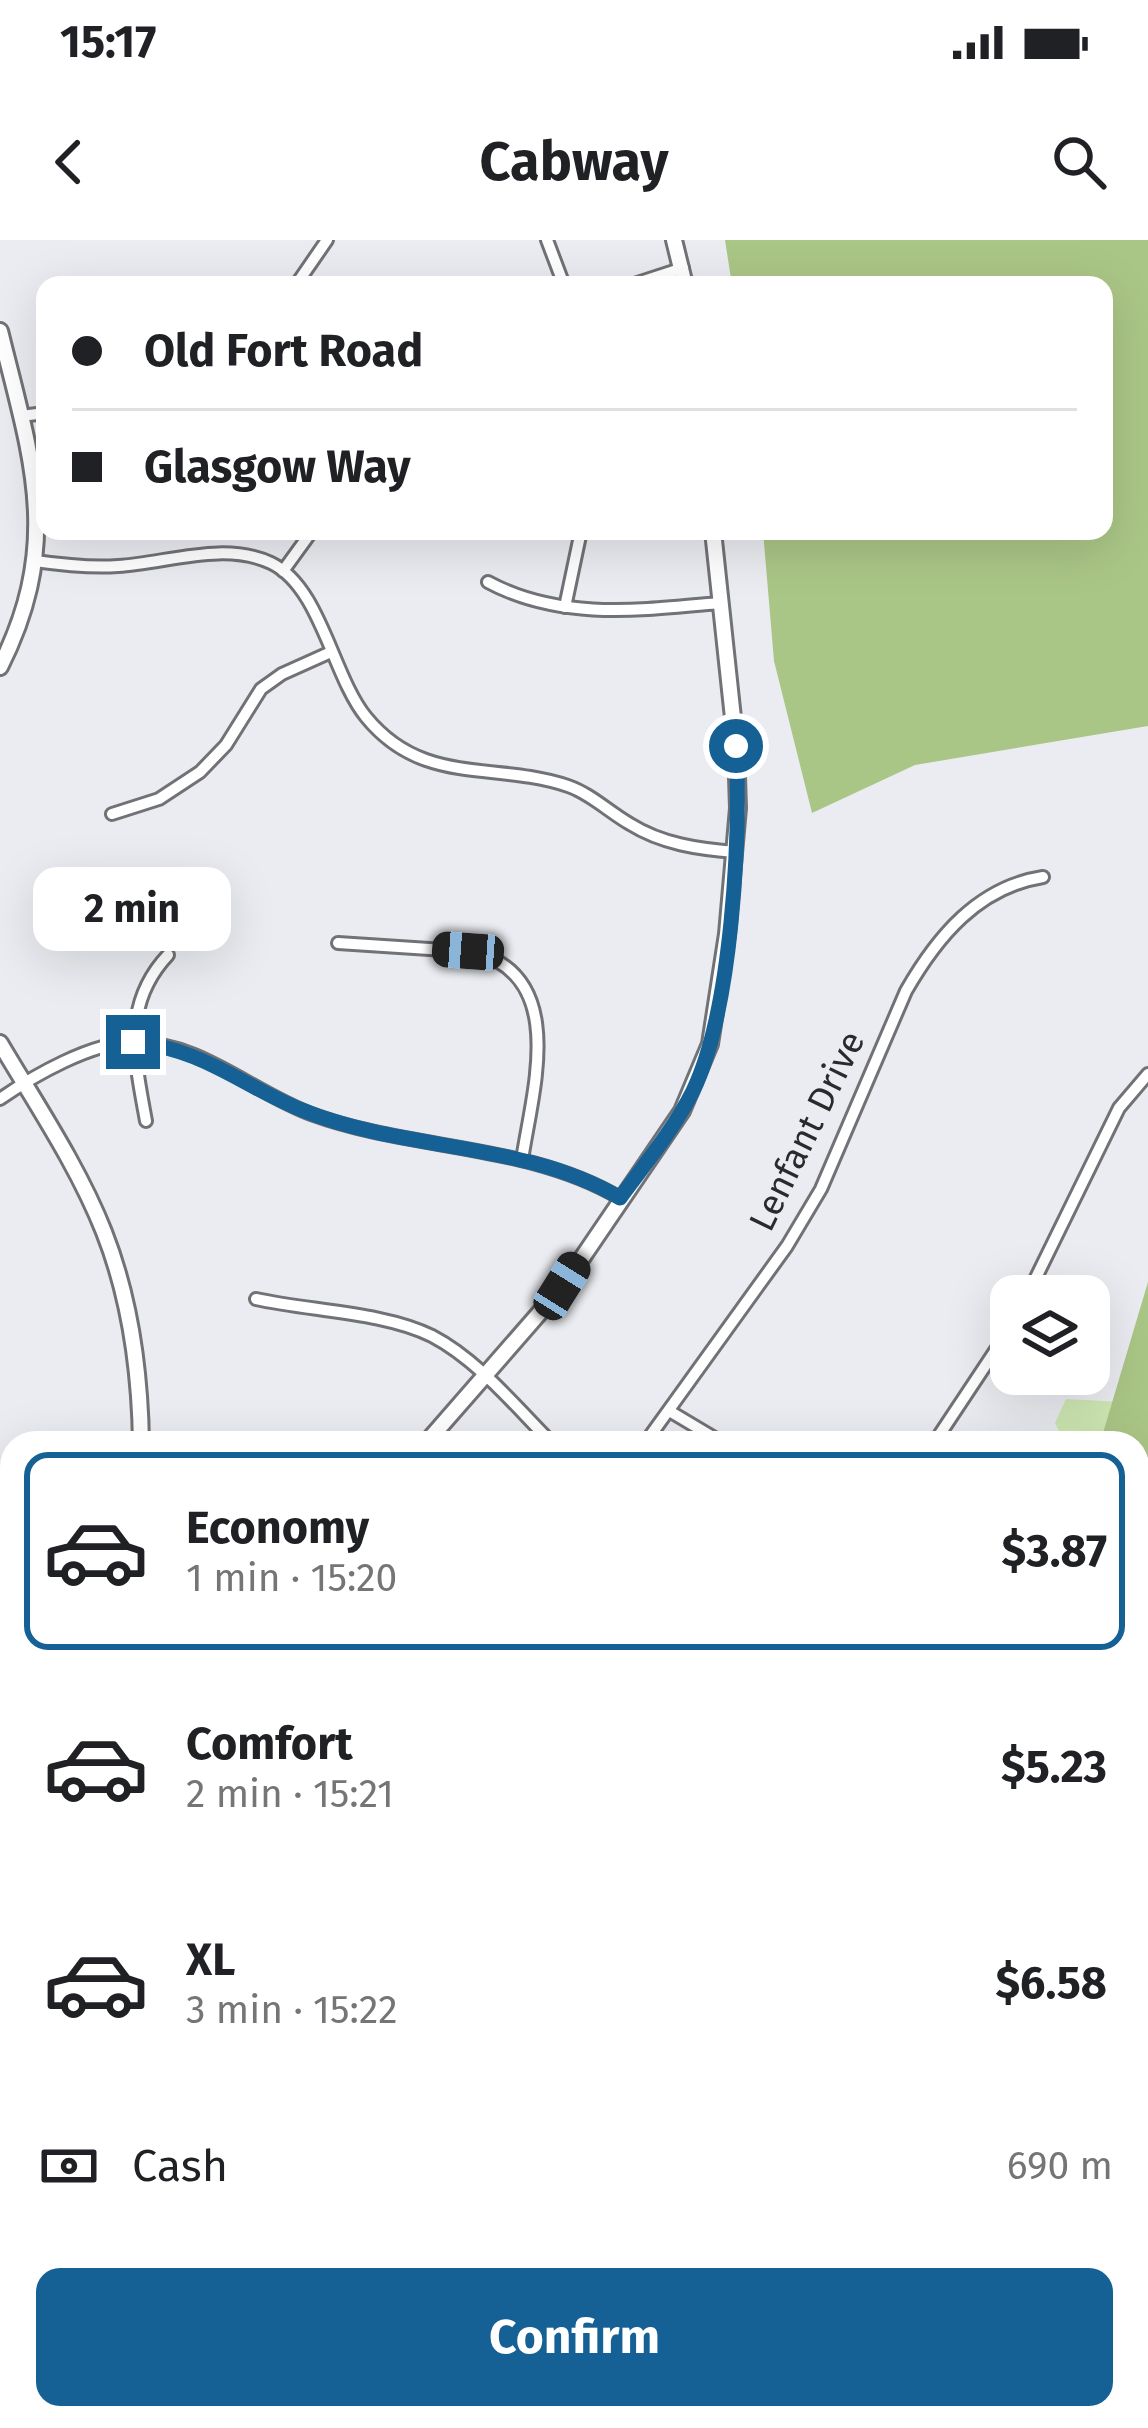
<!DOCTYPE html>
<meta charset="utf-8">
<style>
:root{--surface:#fff;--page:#f2f2f2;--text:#202124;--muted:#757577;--line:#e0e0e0;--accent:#156094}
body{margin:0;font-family:"Fira Sans",sans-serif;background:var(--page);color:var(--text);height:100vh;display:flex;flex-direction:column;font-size:45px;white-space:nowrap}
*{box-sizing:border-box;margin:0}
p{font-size:39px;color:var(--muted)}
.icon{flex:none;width:66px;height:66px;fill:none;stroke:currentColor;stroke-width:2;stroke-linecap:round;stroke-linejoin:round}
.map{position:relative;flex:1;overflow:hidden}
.side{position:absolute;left:0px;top:1191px;width:1149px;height:999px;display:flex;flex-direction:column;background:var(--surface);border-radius:36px 36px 0 0;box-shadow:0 12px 48px #0002}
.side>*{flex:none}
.banner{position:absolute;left:36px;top:36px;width:1077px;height:264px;border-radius:24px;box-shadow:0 12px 48px #0002;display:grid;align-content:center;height:264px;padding:0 36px;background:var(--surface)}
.controls{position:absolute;left:990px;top:1035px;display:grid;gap:24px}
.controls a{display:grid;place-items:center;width:120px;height:120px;border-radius:24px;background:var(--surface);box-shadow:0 12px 48px #0002;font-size:60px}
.end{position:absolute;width:54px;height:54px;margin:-27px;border:15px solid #156094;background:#fff;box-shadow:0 0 0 6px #fff}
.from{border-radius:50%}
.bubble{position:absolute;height:84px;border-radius:24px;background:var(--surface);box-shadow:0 12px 48px #0002;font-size:39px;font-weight:700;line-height:84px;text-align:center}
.car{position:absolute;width:36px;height:72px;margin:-36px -18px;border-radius:15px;box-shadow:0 0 9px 3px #0007;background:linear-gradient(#222 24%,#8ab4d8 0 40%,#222 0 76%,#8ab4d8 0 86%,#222 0)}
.banner b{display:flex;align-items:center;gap:42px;height:114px;font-size:45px}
.banner b+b{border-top:3px solid var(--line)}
.banner i{width:30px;height:30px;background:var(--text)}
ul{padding:21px 0 0;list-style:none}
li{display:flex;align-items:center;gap:36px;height:198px;margin:0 24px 18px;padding:0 12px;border:6px solid transparent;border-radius:24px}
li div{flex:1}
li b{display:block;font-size:45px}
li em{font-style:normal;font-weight:700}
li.on{border-color:var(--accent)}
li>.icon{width:108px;height:108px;stroke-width:1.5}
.pay{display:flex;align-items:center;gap:30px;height:132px;padding:0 36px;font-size:45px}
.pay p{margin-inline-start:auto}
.cta{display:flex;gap:24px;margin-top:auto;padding:24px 36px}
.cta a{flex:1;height:138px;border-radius:24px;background:var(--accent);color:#fff;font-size:48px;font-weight:700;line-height:138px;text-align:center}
.status{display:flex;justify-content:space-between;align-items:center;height:84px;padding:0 60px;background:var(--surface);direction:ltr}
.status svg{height:33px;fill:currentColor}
header{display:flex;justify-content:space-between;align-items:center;height:156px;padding:0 36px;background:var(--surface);font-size:54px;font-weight:700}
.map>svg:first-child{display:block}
</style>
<div class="status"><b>15:17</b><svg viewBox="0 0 49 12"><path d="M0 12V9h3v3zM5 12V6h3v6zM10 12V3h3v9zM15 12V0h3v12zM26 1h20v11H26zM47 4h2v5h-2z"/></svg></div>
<header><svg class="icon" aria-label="back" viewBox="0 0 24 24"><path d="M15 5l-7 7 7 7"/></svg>Cabway<svg class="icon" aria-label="search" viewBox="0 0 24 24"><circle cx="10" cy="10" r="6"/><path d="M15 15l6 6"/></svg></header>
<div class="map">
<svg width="1148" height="2188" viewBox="0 0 1148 2188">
<rect width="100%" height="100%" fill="#eaecf1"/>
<!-- green -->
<polygon fill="#cfe8b3" points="1148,1120 1148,2004 1137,1998 1137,1203 1065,1203 1055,1183 1066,1159 1141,1163"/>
<!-- forest -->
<g fill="#aac686">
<polygon points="725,0 1148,0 1148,486 915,525 812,573 774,421 763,291 1104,291 1104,45 732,45"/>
<polygon points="1148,1042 1148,1867 1137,1860 1137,1203 1100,1203"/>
</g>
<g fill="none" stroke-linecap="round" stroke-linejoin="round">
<defs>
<g id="street">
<polyline points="547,0 564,45"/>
<polyline points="296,45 327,0"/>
<polyline points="631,45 683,28"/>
<polyline points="21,176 45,173"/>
<path d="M 35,321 C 63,325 90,328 118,326 C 167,323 224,301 271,323 C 321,347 332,435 366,477 C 423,547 494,521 568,546 C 591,554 609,572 630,584 C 662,604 698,609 735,612"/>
<polyline points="283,331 312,291"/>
<path d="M 488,342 C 560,381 641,370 719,363"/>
<polyline points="565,367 581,291"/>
<polyline points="112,574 159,559 200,532 226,505 261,449 282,434 331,412"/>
<path d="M 338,703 L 475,712 C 569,738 532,852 522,920"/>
<path d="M 0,859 C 33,836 92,802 134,802 C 200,802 252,852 311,874 C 412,911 527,903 620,958"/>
<path d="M 146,881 C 135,820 121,765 168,715"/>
<polyline points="1027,1056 1119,868 1148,834"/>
<path d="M 256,1059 C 310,1071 384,1072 432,1096 C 478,1120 516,1167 552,1203"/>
<polyline points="671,1172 723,1203"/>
<path d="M 645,1203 L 787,1006 L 821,949 L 906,751 C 937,697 978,647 1043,637"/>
<polyline points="934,1203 1011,1087"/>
<polyline points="0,1471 12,1475"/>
<polyline points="0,1657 12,1662"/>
<polyline points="0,1701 12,1666"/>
<polyline points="1137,1918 1148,1929"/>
<polyline points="0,1980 12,1986"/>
<polyline points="1137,2152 1141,2188"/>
<polyline points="0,2158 12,2164"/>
<polyline points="40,2178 60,2188"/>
<polyline points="437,2178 437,2188"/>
<polyline points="938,2178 953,2188"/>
</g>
<g id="secondary">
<polyline points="674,0 685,45"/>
<path d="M 0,91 C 31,217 63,302 0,427"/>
<path d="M 0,803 C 36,864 78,926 104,992 C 130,1058 140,1132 141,1203"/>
<polyline points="426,1203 563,1046 682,871 710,804 727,694 738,568 736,506 713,291"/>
</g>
</defs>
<!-- street casing -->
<use href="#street" stroke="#717276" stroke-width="16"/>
<!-- secondary casing -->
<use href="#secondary" stroke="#717276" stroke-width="20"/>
<!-- street -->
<use href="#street" stroke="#fff" stroke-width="10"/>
<!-- secondary -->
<use href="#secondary" stroke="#fff" stroke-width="14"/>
</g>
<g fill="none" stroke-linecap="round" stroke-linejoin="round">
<!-- route -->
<path stroke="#156094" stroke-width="15" d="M 133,802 C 204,809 240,845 302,870 C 405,912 524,901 620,958 C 645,924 674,889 693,851 C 732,770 741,598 736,506"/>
</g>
<g text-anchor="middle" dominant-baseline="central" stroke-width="12" stroke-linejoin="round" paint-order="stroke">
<!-- street labels -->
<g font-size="36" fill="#292a2c" stroke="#eaecf1">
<text transform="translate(807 891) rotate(-64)">Lenfant Drive</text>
</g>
</g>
</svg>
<div class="controls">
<a><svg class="icon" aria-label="layers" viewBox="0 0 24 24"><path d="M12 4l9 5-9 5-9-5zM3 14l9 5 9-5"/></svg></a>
</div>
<i class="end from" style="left:736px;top:506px"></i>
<i class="end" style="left:133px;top:802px"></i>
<div class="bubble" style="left:33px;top:627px;width:198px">2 min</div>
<i class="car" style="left:468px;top:711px;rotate:274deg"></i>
<i class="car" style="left:562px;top:1046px;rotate:32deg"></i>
<div class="banner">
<b><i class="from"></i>Old Fort Road</b>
<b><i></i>Glasgow Way</b>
</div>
<section class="side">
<ul>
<li class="on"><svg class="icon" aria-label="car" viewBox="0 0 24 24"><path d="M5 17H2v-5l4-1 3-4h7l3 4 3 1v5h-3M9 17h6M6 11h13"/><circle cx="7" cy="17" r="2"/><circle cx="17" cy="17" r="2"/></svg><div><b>Economy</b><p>1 min · 15:20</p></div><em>$3.87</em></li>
<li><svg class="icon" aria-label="car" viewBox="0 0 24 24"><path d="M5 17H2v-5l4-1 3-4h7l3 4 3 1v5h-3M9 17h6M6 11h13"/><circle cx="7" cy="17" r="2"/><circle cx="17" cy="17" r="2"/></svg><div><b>Comfort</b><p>2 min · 15:21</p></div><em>$5.23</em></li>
<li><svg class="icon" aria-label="car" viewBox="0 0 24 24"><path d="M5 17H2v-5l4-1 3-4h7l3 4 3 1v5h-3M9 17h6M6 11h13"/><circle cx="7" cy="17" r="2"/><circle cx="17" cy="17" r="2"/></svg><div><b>XL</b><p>3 min · 15:22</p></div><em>$6.58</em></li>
</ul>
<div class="pay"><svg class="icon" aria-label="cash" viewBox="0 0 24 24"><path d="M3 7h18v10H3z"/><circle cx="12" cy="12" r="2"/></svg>Cash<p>690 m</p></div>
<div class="cta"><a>Confirm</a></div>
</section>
</div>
